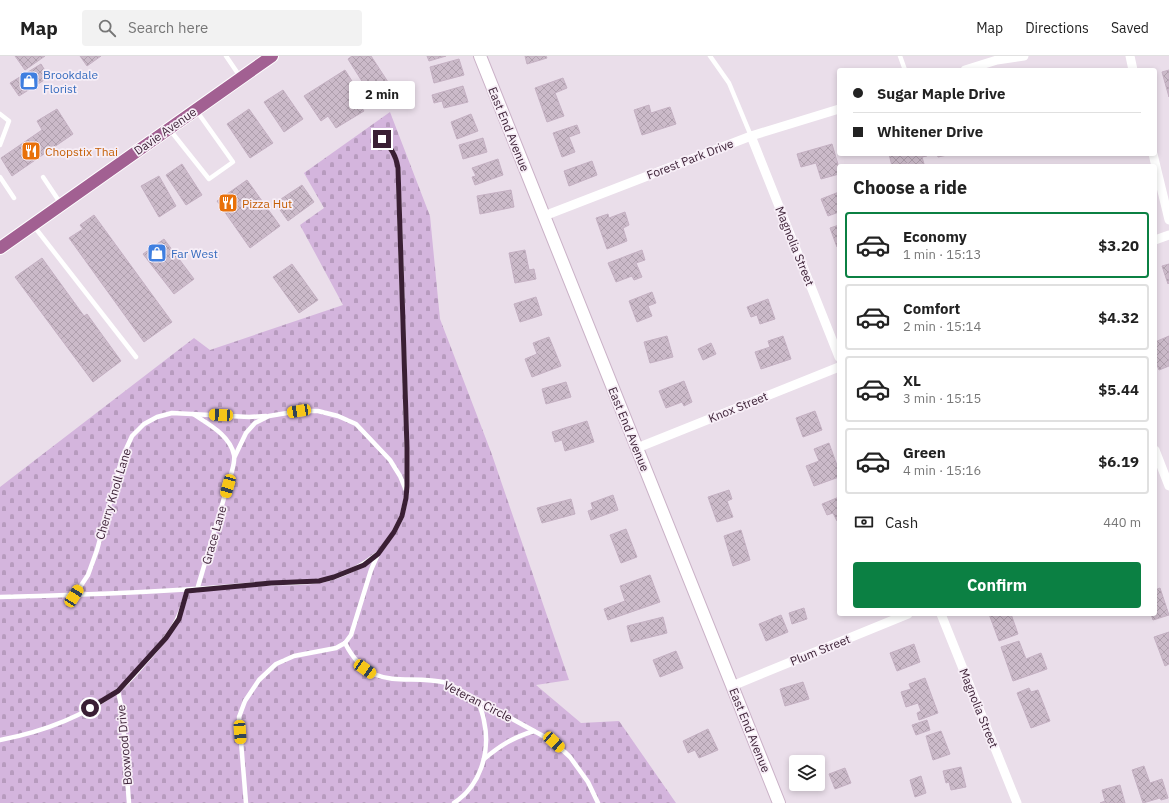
<!DOCTYPE html>
<meta charset="utf-8">
<style>
:root{--surface:#fff;--page:#f2f2f2;--text:#222;--muted:#767676;--line:#e0e0e0;--accent:#0b8043}
body{margin:0;font-family:"IBM Plex Sans",sans-serif;background:var(--page);color:var(--text);height:100vh;display:flex;flex-direction:column;font-size:15px;white-space:nowrap}
*{box-sizing:border-box;margin:0}
p{font-size:13px;color:var(--muted)}
.icon{flex:none;width:22px;height:22px;fill:none;stroke:currentColor;stroke-width:2;stroke-linecap:round;stroke-linejoin:round}
.map{position:relative;flex:1;overflow:hidden}
.drawer{position:absolute;left:837px;top:108px;width:320px;height:452px;display:flex;flex-direction:column;background:var(--surface);border-radius:4px;box-shadow:0 2px 6px #0003}
.drawer>*{flex:none}
.guide{position:absolute;left:837px;top:12px;width:320px;height:88px;border-radius:4px;box-shadow:0 2px 6px #0003;display:grid;align-content:center;height:88px;padding:0 16px;background:var(--surface)}
.controls{position:absolute;left:789px;top:699px;display:grid;gap:8px}
.controls a{display:grid;place-items:center;width:36px;height:36px;border-radius:4px;background:var(--surface);box-shadow:0 2px 6px #0003;font-size:20px}
.end{position:absolute;width:18px;height:18px;margin:-9px;border:5px solid #3a1f34;background:#fff;box-shadow:0 0 0 2px #fff}
.from{border-radius:50%}
.bubble{position:absolute;height:28px;border-radius:4px;background:var(--surface);box-shadow:0 2px 6px #0003;font-size:13px;font-weight:700;line-height:28px;text-align:center}
.car{position:absolute;width:12px;height:24px;margin:-12px -6px;border-radius:5px;box-shadow:0 0 3px 1px #0007;background:linear-gradient(#f5c518 24%,#345 0 40%,#f5c518 0 76%,#345 0 86%,#f5c518 0)}
.guide b{display:flex;align-items:center;gap:14px;height:38px;font-size:15px}
.guide b+b{border-top:1px solid var(--line)}
.guide i{width:10px;height:10px;background:var(--text)}
ul{padding:0;list-style:none}
li{display:flex;align-items:center;gap:12px;height:66px;margin:0 8px 6px;padding:0 8px;border:2px solid var(--line);border-radius:4px}
li div{flex:1}
li b{display:block;font-size:15px}
li em{font-style:normal;font-weight:700}
li.active{border-color:var(--accent)}
li>.icon{width:36px;height:36px;stroke-width:1.5}
h2{padding:0 16px;font-size:18px;line-height:48px}
.pay{display:flex;align-items:center;gap:10px;height:44px;padding:0 16px;font-size:15px}
.pay p{margin-inline-start:auto}
.primary-button{display:flex;gap:8px;margin-top:auto;padding:8px 16px}
.primary-button a{flex:1;height:46px;border-radius:4px;background:var(--accent);color:#fff;font-size:16px;font-weight:700;line-height:46px;text-align:center}
header{display:flex;align-items:center;gap:24px;box-sizing:border-box;height:56px;padding:0 20px;background:var(--surface);border-bottom:1px solid var(--line)}
header strong{font-size:19px}
nav{display:flex;gap:22px;margin-inline-start:auto;font-size:14px}
.search{width:280px;height:36px;background:var(--page);display:flex;align-items:center;gap:10px;box-sizing:border-box;padding:0 14px;border-radius:4px;color:var(--muted);font-size:15px}
.map>svg:first-child{display:block}
</style>
<header>
<strong>Map</strong>
<div class="search"><svg class="icon" aria-label="search" viewBox="0 0 24 24"><circle cx="10" cy="10" r="6"/><path d="M15 15l6 6"/></svg>Search here</div>
<nav><a>Map</a><a>Directions</a><a>Saved</a></nav>
</header>
<div class="map">
<svg width="1169" height="747" viewBox="0 0 1169 747">
<defs>
<pattern id="cemetery-stones" width="16" height="16" patternUnits="userSpaceOnUse"><rect width="16" height="16" fill="#d4b5dd"/><path d="M2 7V4a2 2 0 0 1 4 0v3zM10 15v-3a2 2 0 0 1 4 0v3z" fill="#b79bbe"/></pattern>
<pattern id="building-cross-hatch" width="8" height="8" patternUnits="userSpaceOnUse"><rect width="8" height="8" fill="#cbbac9"/><path d="M0 0l8 8M0 8l8-8" fill="none" stroke="#af9fad"/></pattern>
</defs>
<rect width="100%" height="100%" fill="#eadeea"/>
<!-- cemetery -->
<polygon fill="url(#cemetery-stones)" points="390,56 430,160 440,263 491,396 569,624 536,629 581,667 619,665 676,747 0,747 0,431 194,282 210,294 343,249 300,169 324,152 304,117"/>
<!-- building -->
<g fill="url(#building-cross-hatch)" stroke="#c4b0c2">
<polygon points="15,0 45,0 25,14"/>
<polygon points="80,0 101,0 87,10"/>
<polygon points="352,0 371,0 388,26 370,38 348,3"/>
<polygon points="427,0 446,0 429,5"/>
<polygon points="525,0 546,0 547,2 527,8"/>
<polygon points="459,3 464,19 434,27 430,11"/>
<polygon points="41,8 49,21 19,40 10,27"/>
<polygon points="345,14 362,41 357,45 364,55 336,72 328,60 321,65 304,40"/>
<polygon points="1169,14 1169,41 1162,16"/>
<polygon points="563,22 567,32 555,37 564,60 547,66 535,32"/>
<polygon points="463,30 468,46 444,52 442,45 434,47 432,39"/>
<polygon points="283,34 303,63 284,76 264,46"/>
<polygon points="649,49 651,57 670,51 676,68 642,79 634,54"/>
<polygon points="57,53 73,78 12,120 1,102 42,74 37,65"/>
<polygon points="249,53 273,87 250,102 227,68"/>
<polygon points="471,58 478,75 457,83 451,66"/>
<polygon points="577,69 580,77 569,81 575,96 562,101 553,77"/>
<polygon points="483,82 487,96 463,103 459,89"/>
<polygon points="832,88 839,112 839,118 821,123 816,107 801,111 797,98"/>
<polygon points="889,98 927,98 927,100 922,101 924,108 909,110 908,107 892,110"/>
<polygon points="937,98 952,98 938,101"/>
<polygon points="498,103 503,119 475,129 472,121 476,120 472,112"/>
<polygon points="592,105 597,119 569,130 564,115"/>
<polygon points="182,108 202,139 186,149 166,119"/>
<polygon points="159,120 176,150 159,161 141,130"/>
<polygon points="247,124 280,170 250,192 217,145"/>
<polygon points="302,129 314,146 288,165 275,147"/>
<polygon points="511,134 514,151 480,158 477,140"/>
<polygon points="839,136 839,156 828,160 821,143"/>
<polygon points="625,156 629,169 623,172 627,185 607,193 596,162 608,158 609,162"/>
<polygon points="94,159 172,266 144,286 69,182 83,173 80,169"/>
<polygon points="839,169 839,190 837,191 830,172"/>
<polygon points="164,183 194,223 174,238 143,198"/>
<polygon points="525,194 529,214 534,213 536,223 515,227 509,197"/>
<polygon points="642,194 645,204 636,207 642,221 634,224 632,220 616,226 608,207"/>
<polygon points="42,202 84,260 87,258 121,305 93,326 15,221"/>
<polygon points="292,208 318,244 299,257 273,221"/>
<polygon points="1169,208 1169,227 1168,228 1162,210"/>
<polygon points="652,236 656,247 648,250 652,260 637,266 629,245"/>
<polygon points="536,241 542,259 520,266 514,248"/>
<polygon points="768,243 775,263 760,268 757,259 751,261 747,251"/>
<polygon points="667,280 673,301 650,307 644,286"/>
<polygon points="783,280 791,303 761,313 755,296 770,291 768,285"/>
<polygon points="1169,280 1169,310 1159,314 1155,304 1155,286"/>
<polygon points="549,281 561,310 532,321 525,303 537,298 533,287"/>
<polygon points="711,287 716,298 703,304 698,293"/>
<polygon points="684,325 692,346 684,350 682,346 666,352 659,335"/>
<polygon points="566,326 571,341 546,348 542,333"/>
<polygon points="815,355 822,374 803,381 796,362"/>
<polygon points="587,365 594,386 565,395 562,384 555,386 552,376"/>
<polygon points="829,387 839,415 839,421 814,430 806,410 819,405 814,393"/>
<polygon points="729,434 732,443 727,445 733,461 717,466 708,441"/>
<polygon points="613,439 618,454 591,464 588,455 593,453 591,447"/>
<polygon points="839,441 839,465 837,465 833,457 827,459 822,448"/>
<polygon points="571,443 575,458 542,467 537,452"/>
<polygon points="626,473 637,501 621,507 610,479"/>
<polygon points="741,474 750,504 733,510 724,480"/>
<polygon points="650,519 660,546 608,564 604,553 625,545 620,530"/>
<polygon points="1160,532 1169,559 1153,564 1151,558 1155,558 1155,534"/>
<polygon points="804,552 807,563 792,568 789,557"/>
<polygon points="989,558 1011,558 1018,578 999,585"/>
<polygon points="781,559 788,576 766,585 759,568"/>
<polygon points="663,561 667,577 631,586 627,570"/>
<polygon points="1169,576 1169,608 1165,610 1154,581"/>
<polygon points="1019,585 1026,603 1041,597 1047,613 1013,625 1001,591"/>
<polygon points="914,588 920,606 897,615 890,597"/>
<polygon points="676,595 683,612 660,621 653,604"/>
<polygon points="925,622 938,657 919,664 917,657 921,655 918,647 906,651 901,636 911,633 909,628"/>
<polygon points="803,626 809,643 785,650 780,633"/>
<polygon points="1029,632 1031,636 1038,634 1050,665 1031,672 1017,637"/>
<polygon points="927,664 930,674 916,679 912,669"/>
<polygon points="708,673 718,694 699,702 695,694 688,697 683,685"/>
<polygon points="941,675 950,698 933,704 926,680"/>
<polygon points="1144,710 1150,727 1162,723 1168,742 1161,744 1160,742 1143,747 1132,714"/>
<polygon points="961,711 966,731 951,734 949,726 946,727 943,715"/>
<polygon points="845,712 851,727 835,733 829,718"/>
<polygon points="921,720 926,737 915,741 910,724"/>
<polygon points="1120,729 1125,747 1100,747 1105,745 1102,734"/>
</g>
<g fill="none" stroke-linecap="round" stroke-linejoin="round">
<defs>
<polyline id="secondary" points="480,0 779,747"/>
<polyline id="primary" points="0,192 272,0"/>
</defs>
<!-- secondary casing -->
<use href="#secondary" stroke="#cab1c7" stroke-width="14"/>
<!-- primary casing -->
<use href="#primary" stroke="#fff" stroke-width="14"/>
<!-- lane -->
<g stroke="#fff" stroke-width="4.5">
<polyline points="226,0 241,22"/>
<polyline points="710,0 729,27 751,80"/>
<polyline points="900,0 905,14"/>
<polyline points="0,58 9,65 0,89"/>
<polyline points="170,74 209,123 233,106 196,54"/>
<path d="M 382,83 C 391,92 396,99 398,111 L 407,393 L 407,435"/>
<polyline points="0,121 14,142"/>
<polyline points="43,121 61,148"/>
<polyline points="33,169 136,301"/>
<path d="M 193,358 C 208,368 230,379 234,399 C 235,404 233,411 232,415 L 197,534"/>
<polyline points="235,400 246,377 255,367 269,360 299,355 318,355 338,360 356,368 390,404 400,420 407,437 406,442 402,460 394,476 378,498 371,514 351,579 345,587"/>
<polyline points="74,540 88,519 97,494 122,402 132,380 144,368 157,361 172,357 249,361 266,360"/>
<path d="M 0,541 C 87,539 173,536 260,528 C 283,526 313,529 335,521 C 351,516 364,508 377,498"/>
<path d="M 345,587 C 371,638 404,617 447,627 L 554,686 L 570,701 L 588,726 L 598,747"/>
<polyline points="118,635 122,654 129,747"/>
<path d="M 0,684 C 42,676 83,661 117,635 C 129,627 139,613 149,602 C 170,578 179,566 187,535"/>
<path d="M 484,703 C 501,689 512,682 534,675"/>
<polyline points="246,747 239,661 245,645 259,624 276,608 294,600 336,592 345,587"/>
<path d="M 454,747 C 480,730 491,696 484,665 C 483,658 480,651 478,644"/>
</g>
<!-- street -->
<g stroke="#fff" stroke-width="9">
<polyline points="1130,0 1133,14"/>
<polyline points="965,14 997,4 1024,0"/>
<polyline points="751,80 839,301"/>
<polyline points="1153,98 1169,164"/>
<polyline points="544,160 751,80 839,53"/>
<polyline points="1155,184 1169,179"/>
<polyline points="637,392 839,311"/>
<polyline points="1155,394 1169,430"/>
<polyline points="941,558 1017,747"/>
<polyline points="732,630 908,558"/>
</g>
<!-- secondary -->
<use href="#secondary" stroke="#fff" stroke-width="12"/>
<!-- primary -->
<use href="#primary" stroke="#a26092" stroke-width="12"/>
</g>
<g fill="none" stroke-linecap="round" stroke-linejoin="round">
<!-- route -->
<path stroke="#3a1f34" stroke-width="5" d="M 90,652 L 118,635 L 166,582 L 179,563 L 187,535 L 271,527 L 319,525 L 334,521 L 364,509 L 378,498 L 394,476 L 402,460 L 406,442 L 407,430 L 407,392 L 398,112 C 396,99 391,92 382,83"/>
</g>
<!-- icons -->
<defs>
<symbol id="shop-square" viewBox="-11 -11 22 22"><rect x="-9" y="-9" width="18" height="18" rx="4" fill="#3f7fe0" stroke="#f7eef7"/><path d="M-5-2.5h2.3a2.7 3.5 0 0 1 5.4 0H5L5.5 6h-11ZM-1.5-2.5h3a1.5 2.3 0 0 0-3 0Z" fill="#fff"/></symbol>
<symbol id="restaurant-square" viewBox="-11 -11 22 22"><rect x="-9" y="-9" width="18" height="18" rx="4" fill="#e8710a" stroke="#f7eef7"/><path d="M-5-6h1v4h1v-4h1v4h1v-4h1v5L-1.5 .5V6h-2V.5L-5-1ZM5-6V6H3V1.5H1.5Q1.5-4 5-6Z" fill="#fff"/></symbol>
</defs>
<g fill-rule="evenodd">
<use href="#shop-square" x="18" y="14" width="22" height="22"/>
<use href="#restaurant-square" x="20" y="84" width="22" height="22"/>
<use href="#restaurant-square" x="217" y="136" width="22" height="22"/>
<use href="#shop-square" x="146" y="186" width="22" height="22"/>
</g>
<g text-anchor="middle" dominant-baseline="central" stroke-width="3.5" stroke-linejoin="round" paint-order="stroke">
<!-- shop labels -->
<g font-size="12" fill="#366cbe" stroke="#f7eef7" text-anchor="start">
<text x="43" y="18">Brookdale<tspan x="43" dy="14">Florist</tspan></text>
<text x="171" y="197">Far West</text>
</g>
<!-- street labels -->
<g font-size="12" fill="#3a1f34" stroke="#f7eef7">
<text transform="translate(509 73) rotate(68)">East End Avenue</text>
<text transform="translate(165 75) rotate(-35)">Davie Avenue</text>
<text transform="translate(690 103) rotate(-21)">Forest Park Drive</text>
<text transform="translate(795 190) rotate(68)">Magnolia Street</text>
<text transform="translate(738 351) rotate(-22)">Knox Street</text>
<text transform="translate(629 373) rotate(68)">East End Avenue</text>
<text transform="translate(113 438) rotate(-73)">Cherry Knoll Lane</text>
<text transform="translate(214 479) rotate(-74)">Grace Lane</text>
<text transform="translate(820 594) rotate(-22)">Plum Street</text>
<text transform="translate(478 645) rotate(27)">Veteran Circle</text>
<text transform="translate(979 652) rotate(68)">Magnolia Street</text>
<text transform="translate(750 674) rotate(68)">East End Avenue</text>
<text transform="translate(124 689) rotate(-95)">Boxwood Drive</text>
</g>
<!-- food labels -->
<g font-size="12" fill="#c56008" stroke="#f7eef7" text-anchor="start">
<text x="45" y="95">Chopstix Thai</text>
<text x="242" y="147">Pizza Hut</text>
</g>
</g>
</svg>
<div class="controls">
<a><svg class="icon" aria-label="layers" viewBox="0 0 24 24"><path d="M12 4l9 5-9 5-9-5zM3 14l9 5 9-5"/></svg></a>
</div>
<i class="end from" style="left:90px;top:652px"></i>
<i class="end" style="left:382px;top:83px"></i>
<div class="bubble" style="left:349px;top:25px;width:66px">2 min</div>
<i class="car" style="left:299px;top:355px;rotate:261deg"></i>
<i class="car" style="left:221px;top:359px;rotate:273deg"></i>
<i class="car" style="left:228px;top:430px;rotate:196deg"></i>
<i class="car" style="left:74px;top:540px;rotate:33deg"></i>
<i class="car" style="left:365px;top:613px;rotate:124deg"></i>
<i class="car" style="left:240px;top:676px;rotate:176deg"></i>
<i class="car" style="left:554px;top:686px;rotate:132deg"></i>
<div class="guide">
<b><i class="from"></i>Sugar Maple Drive</b>
<b><i></i>Whitener Drive</b>
</div>
<section class="drawer">
<h2>Choose a ride</h2>
<ul>
<li class="active"><svg class="icon" aria-label="car" viewBox="0 0 24 24"><path d="M5 17H2v-5l4-1 3-4h7l3 4 3 1v5h-3M9 17h6M6 11h13"/><circle cx="7" cy="17" r="2"/><circle cx="17" cy="17" r="2"/></svg><div><b>Economy</b><p>1 min · 15:13</p></div><em>$3.20</em></li>
<li><svg class="icon" aria-label="car" viewBox="0 0 24 24"><path d="M5 17H2v-5l4-1 3-4h7l3 4 3 1v5h-3M9 17h6M6 11h13"/><circle cx="7" cy="17" r="2"/><circle cx="17" cy="17" r="2"/></svg><div><b>Comfort</b><p>2 min · 15:14</p></div><em>$4.32</em></li>
<li><svg class="icon" aria-label="car" viewBox="0 0 24 24"><path d="M5 17H2v-5l4-1 3-4h7l3 4 3 1v5h-3M9 17h6M6 11h13"/><circle cx="7" cy="17" r="2"/><circle cx="17" cy="17" r="2"/></svg><div><b>XL</b><p>3 min · 15:15</p></div><em>$5.44</em></li>
<li><svg class="icon" aria-label="car" viewBox="0 0 24 24"><path d="M5 17H2v-5l4-1 3-4h7l3 4 3 1v5h-3M9 17h6M6 11h13"/><circle cx="7" cy="17" r="2"/><circle cx="17" cy="17" r="2"/></svg><div><b>Green</b><p>4 min · 15:16</p></div><em>$6.19</em></li>
</ul>
<div class="pay"><svg class="icon" aria-label="cash" viewBox="0 0 24 24"><path d="M3 7h18v10H3z"/><circle cx="12" cy="12" r="2"/></svg>Cash<p>440 m</p></div>
<div class="primary-button"><a>Confirm</a></div>
</section>
</div>
